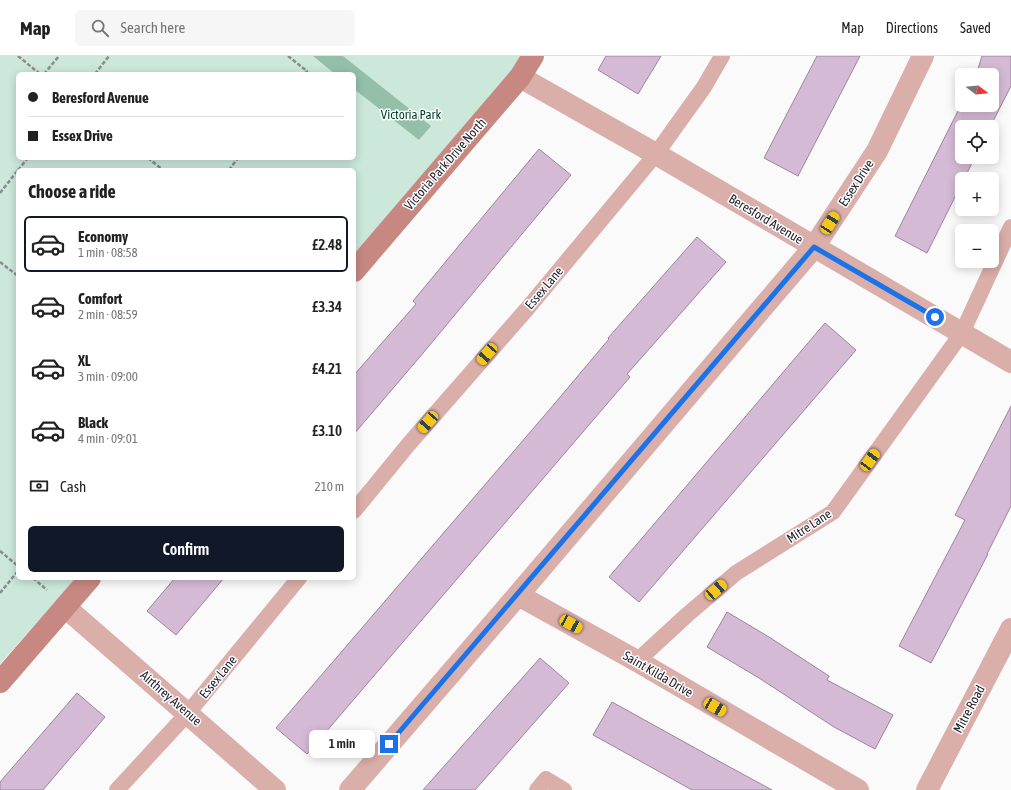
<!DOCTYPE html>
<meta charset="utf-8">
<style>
:root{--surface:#fff;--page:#f6f6f6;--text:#222;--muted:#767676;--line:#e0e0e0;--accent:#111827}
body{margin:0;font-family:"Asap Condensed",sans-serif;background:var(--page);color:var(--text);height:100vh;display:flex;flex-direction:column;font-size:15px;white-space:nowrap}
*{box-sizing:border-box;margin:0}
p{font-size:13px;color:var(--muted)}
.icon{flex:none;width:22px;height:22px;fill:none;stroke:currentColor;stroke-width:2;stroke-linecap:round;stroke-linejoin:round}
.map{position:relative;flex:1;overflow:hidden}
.sheet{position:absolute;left:16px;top:112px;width:340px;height:412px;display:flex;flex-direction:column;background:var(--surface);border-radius:6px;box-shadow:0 2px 10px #0003}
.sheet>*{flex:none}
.guide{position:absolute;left:16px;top:16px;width:340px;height:88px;border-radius:6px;box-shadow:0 2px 10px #0003;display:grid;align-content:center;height:88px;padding:0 12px;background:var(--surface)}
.needle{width:26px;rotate:106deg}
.controls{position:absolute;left:955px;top:12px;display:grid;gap:8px}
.controls a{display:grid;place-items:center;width:44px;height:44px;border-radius:6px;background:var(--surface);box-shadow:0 2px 10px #0003;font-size:20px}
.end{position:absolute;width:18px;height:18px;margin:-9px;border:5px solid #1a73e8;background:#fff;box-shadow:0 0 0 2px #fff}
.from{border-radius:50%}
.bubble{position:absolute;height:28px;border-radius:6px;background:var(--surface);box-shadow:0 2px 10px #0003;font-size:13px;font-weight:600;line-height:28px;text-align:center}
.car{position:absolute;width:12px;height:24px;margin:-12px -6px;border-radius:5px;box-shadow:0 0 3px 1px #0007;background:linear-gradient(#f5c518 24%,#345 0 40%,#f5c518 0 76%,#345 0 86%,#f5c518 0)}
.guide b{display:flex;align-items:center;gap:14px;height:38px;font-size:15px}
.guide b+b{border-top:1px solid var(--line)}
.guide i{width:10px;height:10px;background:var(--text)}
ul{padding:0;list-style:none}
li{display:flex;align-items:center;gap:12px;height:56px;margin:0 8px 6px;padding:0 4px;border:2px solid transparent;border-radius:6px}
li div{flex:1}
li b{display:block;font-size:15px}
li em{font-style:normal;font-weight:600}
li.active{border-color:var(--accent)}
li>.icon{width:36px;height:36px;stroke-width:1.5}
h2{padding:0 12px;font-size:18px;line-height:48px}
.pay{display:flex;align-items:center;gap:10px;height:44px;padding:0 12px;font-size:15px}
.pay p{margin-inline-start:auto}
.button{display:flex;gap:8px;margin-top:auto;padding:8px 12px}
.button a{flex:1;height:46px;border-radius:6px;background:var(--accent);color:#fff;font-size:16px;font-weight:600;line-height:46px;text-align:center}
header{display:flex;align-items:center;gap:24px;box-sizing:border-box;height:56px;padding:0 20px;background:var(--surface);border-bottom:1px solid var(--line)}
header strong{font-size:19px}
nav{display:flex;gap:22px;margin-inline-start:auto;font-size:14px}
.search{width:280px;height:36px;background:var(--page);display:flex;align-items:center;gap:10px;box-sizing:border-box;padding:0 14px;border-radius:6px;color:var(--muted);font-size:15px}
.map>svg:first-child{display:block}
</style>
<header>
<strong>Map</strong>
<div class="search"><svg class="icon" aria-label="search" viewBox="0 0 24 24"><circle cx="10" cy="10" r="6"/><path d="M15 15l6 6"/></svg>Search here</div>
<nav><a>Map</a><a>Directions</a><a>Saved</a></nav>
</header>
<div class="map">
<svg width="1011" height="734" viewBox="0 0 1011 734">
<rect width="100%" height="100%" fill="#fafafa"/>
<!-- green -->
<path fill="#cbe8da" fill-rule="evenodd" d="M 0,0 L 533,0 L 354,208 L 354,114 L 18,114 L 18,522 L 76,522 L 0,608 ZM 18,18 L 354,18 L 354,102 L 18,102 Z"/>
<!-- forest -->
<polygon fill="#94c0aa" points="313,0 343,0 431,70 419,84 354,33 354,18 335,18"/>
<!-- building -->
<g fill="#d5bad5" stroke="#9e859e">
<polygon points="606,0 661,0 638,38 598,14"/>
<polygon points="817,0 860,0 798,120 764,102"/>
<polygon points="982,0 1011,0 1011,30 990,71 962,71 962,101 975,101 964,123 962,123 962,127 927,197 895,180 962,47 962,49 992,49 992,19 976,19"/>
<polygon points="539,93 571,119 424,296 354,378 354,319 416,248 413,245"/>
<polygon points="697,181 726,206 627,318 630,321 307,698 276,672 550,353 609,283 608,282"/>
<polygon points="825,267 856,294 639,546 609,521"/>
<polygon points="1011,350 1011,450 987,498 988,498 931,607 899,590 965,464 955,459"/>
<polygon points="175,522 224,522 176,579 147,555"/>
<polygon points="727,556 769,581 829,620 827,624 893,659 875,693 834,671 759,622 707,591"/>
<polygon points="540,602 569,627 475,734 423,734"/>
<polygon points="77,637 105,661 43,734 0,734 0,726"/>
<polygon points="612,646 715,703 772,734 692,734 615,691 593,679"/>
</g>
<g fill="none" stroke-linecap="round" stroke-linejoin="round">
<!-- path -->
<g stroke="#8b8a90" stroke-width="2.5" stroke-dasharray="4 2" stroke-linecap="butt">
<polyline points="18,0 40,18"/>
<polyline points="288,0 307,15 305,18"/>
<polyline points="44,18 59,0"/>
<polyline points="95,18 109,0"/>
<polyline points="148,102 163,114"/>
<polyline points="18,114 28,102"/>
<polyline points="229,114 238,102"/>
<polyline points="0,137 18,114"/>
<polyline points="0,206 18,220"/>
<polyline points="0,495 18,510"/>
<polyline points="33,522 47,534"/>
<polyline points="0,537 18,515"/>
</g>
<!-- lane -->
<g stroke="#daaea9" stroke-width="16">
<polyline points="354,455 408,389 527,253 656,98 704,31 722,0"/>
<polyline points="637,605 687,559 736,517 833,456 962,277 1011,171"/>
<polyline points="117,734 188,657 299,522"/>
<polyline points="537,734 546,723 564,734"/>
</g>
<!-- street -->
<g stroke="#daaea9" stroke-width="22">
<polyline points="520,21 656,98 1011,306"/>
<polyline points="518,539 637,605 858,734"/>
<polyline points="65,551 275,734"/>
<polyline points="350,734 518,539 814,191 877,95 923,0"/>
<polyline points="927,734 1011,573"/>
</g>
<!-- secondary -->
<g stroke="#c78882" stroke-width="22">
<polyline points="354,215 520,21 533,0"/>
<polyline points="0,626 90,522"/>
</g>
</g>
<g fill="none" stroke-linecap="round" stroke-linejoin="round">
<!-- route -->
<polyline stroke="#1a73e8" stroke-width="5" points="389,688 814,191 935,261"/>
</g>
<g text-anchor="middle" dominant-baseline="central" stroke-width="3" stroke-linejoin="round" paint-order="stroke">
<!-- park labels -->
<g font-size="13" fill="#003e2a" stroke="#fff">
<text x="411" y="58">Victoria Park</text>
</g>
<!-- street labels -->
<g font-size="13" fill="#25232f" stroke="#fff">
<text transform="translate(445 108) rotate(-49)">Victoria Park Drive North</text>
<text transform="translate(856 127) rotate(-57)">Essex Drive</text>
<text transform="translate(766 163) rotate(31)">Beresford Avenue</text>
<text transform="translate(544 232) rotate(-50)">Essex Lane</text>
<text transform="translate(809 470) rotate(-33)">Mitre Lane</text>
<text transform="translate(658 618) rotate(30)">Saint Kilda Drive</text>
<text transform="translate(218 621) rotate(-51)">Essex Lane</text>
<text transform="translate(171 642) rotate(41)">Airthrey Avenue</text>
<text transform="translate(969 653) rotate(-62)">Mitre Road</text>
</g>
</g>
</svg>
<div class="controls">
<a><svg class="needle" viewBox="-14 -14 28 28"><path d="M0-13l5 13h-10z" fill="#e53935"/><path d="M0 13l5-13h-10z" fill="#767676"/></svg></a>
<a><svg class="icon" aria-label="locate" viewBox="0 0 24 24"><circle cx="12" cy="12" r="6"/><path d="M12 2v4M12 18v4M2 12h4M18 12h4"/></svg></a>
<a>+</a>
<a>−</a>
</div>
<i class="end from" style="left:935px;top:261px"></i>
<i class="end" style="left:389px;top:688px"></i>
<div class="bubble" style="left:309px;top:674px;width:66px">1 min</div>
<i class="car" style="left:830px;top:167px;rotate:33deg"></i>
<i class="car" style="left:487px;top:298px;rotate:221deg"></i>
<i class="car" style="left:428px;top:366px;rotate:221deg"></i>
<i class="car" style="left:870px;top:404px;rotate:36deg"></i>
<i class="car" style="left:716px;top:534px;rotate:49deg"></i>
<i class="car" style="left:571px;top:568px;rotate:119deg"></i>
<i class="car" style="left:715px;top:651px;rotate:120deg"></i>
<div class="guide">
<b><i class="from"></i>Beresford Avenue</b>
<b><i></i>Essex Drive</b>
</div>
<section class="sheet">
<h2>Choose a ride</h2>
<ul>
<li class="active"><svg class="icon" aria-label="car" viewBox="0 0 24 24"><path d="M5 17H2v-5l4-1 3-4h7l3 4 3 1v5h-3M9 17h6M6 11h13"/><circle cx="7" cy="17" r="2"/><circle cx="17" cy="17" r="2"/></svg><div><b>Economy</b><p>1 min · 08:58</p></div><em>£2.48</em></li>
<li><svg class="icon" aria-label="car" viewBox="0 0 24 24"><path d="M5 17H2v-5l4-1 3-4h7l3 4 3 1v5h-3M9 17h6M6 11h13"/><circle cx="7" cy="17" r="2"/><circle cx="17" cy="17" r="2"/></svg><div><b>Comfort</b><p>2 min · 08:59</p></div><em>£3.34</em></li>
<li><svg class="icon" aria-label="car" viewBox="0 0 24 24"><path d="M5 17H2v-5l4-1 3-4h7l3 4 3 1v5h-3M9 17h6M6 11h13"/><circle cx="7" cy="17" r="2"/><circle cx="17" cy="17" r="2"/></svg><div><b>XL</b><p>3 min · 09:00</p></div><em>£4.21</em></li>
<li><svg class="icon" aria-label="car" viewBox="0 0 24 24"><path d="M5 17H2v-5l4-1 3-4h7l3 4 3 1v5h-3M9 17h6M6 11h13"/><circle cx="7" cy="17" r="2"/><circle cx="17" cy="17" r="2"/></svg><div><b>Black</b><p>4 min · 09:01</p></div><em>£3.10</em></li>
</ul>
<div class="pay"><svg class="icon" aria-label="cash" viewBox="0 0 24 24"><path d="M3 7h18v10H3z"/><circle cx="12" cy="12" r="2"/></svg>Cash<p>210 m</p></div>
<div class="button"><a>Confirm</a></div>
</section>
</div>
